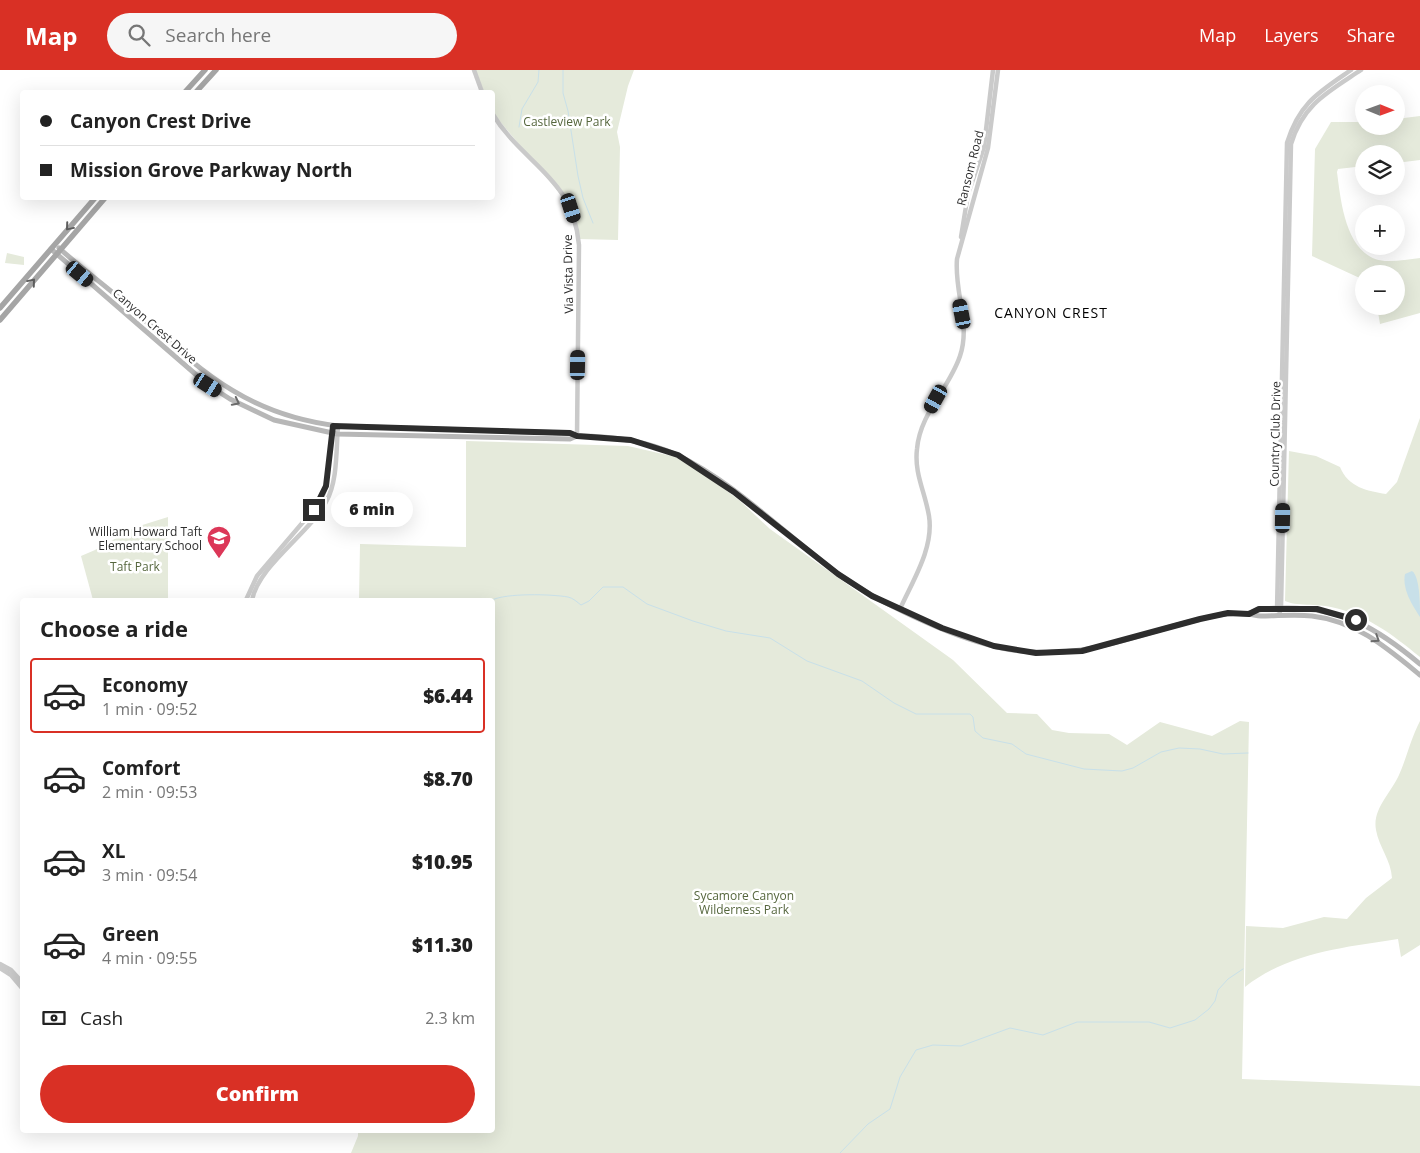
<!DOCTYPE html>
<meta charset="utf-8">
<style>
:root{--surface:#fff;--page:#f6f6f6;--text:#222;--muted:#767676;--line:#e0e0e0;--accent:#d93025}
body{margin:0;font-family:"Open Sans",sans-serif;background:var(--page);color:var(--text);height:100vh;display:flex;flex-direction:column;font-size:19px;white-space:nowrap}
*{box-sizing:border-box;margin:0}
p{font-size:16px;color:var(--muted)}
.icon{flex:none;width:28px;height:28px;fill:none;stroke:currentColor;stroke-width:2;stroke-linecap:round;stroke-linejoin:round}
.map{position:relative;flex:1;overflow:hidden}
.side{position:absolute;left:20px;top:528px;width:475px;height:535px;display:flex;flex-direction:column;background:var(--surface);border-radius:5px;box-shadow:0 5px 20px #0002}
.side>*{flex:none}
.hud{position:absolute;left:20px;top:20px;width:475px;height:110px;border-radius:5px;box-shadow:0 5px 20px #0002;display:grid;align-content:center;height:110px;padding:0 20px;background:var(--surface)}
.needle{width:32px;rotate:91deg}
.tools{position:absolute;left:1355px;top:15px;display:grid;gap:10px}
.tools a{display:grid;place-items:center;width:50px;height:50px;border-radius:50%;background:var(--surface);box-shadow:0 5px 20px #0002;font-size:25px}
.end{position:absolute;width:22px;height:22px;margin:-11px;border:6px solid #2d2d2d;background:#fff;box-shadow:0 0 0 2px #fff}
.from{border-radius:50%}
.bubble{position:absolute;height:35px;border-radius:18px;background:var(--surface);box-shadow:0 5px 20px #0002;font-size:16px;font-weight:800;line-height:35px;text-align:center}
.car{position:absolute;width:15px;height:30px;margin:-15px -8px;border-radius:6px;box-shadow:0 0 4px 1px #0007;background:linear-gradient(#222 24%,#8ab4d8 0 40%,#222 0 76%,#8ab4d8 0 86%,#222 0)}
.hud b{display:flex;align-items:center;gap:18px;height:48px;font-size:19px}
.hud b+b{border-top:1px solid var(--line)}
.hud i{width:12px;height:12px;background:var(--text)}
ul{padding:0;list-style:none}
li{display:flex;align-items:center;gap:15px;height:75px;margin:0 10px 8px;padding:0 10px;border:2px solid transparent;border-radius:5px}
li div{flex:1}
li b{display:block;font-size:19px}
li em{font-style:normal;font-weight:800}
li.active{border-color:var(--accent)}
li>.icon{width:45px;height:45px;stroke-width:1.5}
h2{padding:0 20px;font-size:22px;line-height:60px}
.pay{display:flex;align-items:center;gap:12px;height:55px;padding:0 20px;font-size:19px}
.pay p{margin-inline-start:auto}
.action{display:flex;gap:10px;margin-top:auto;padding:10px 20px}
.action a{flex:1;height:58px;border-radius:30px;background:var(--accent);color:#fff;font-size:20px;font-weight:800;line-height:58px;text-align:center}
header{display:flex;align-items:center;gap:30px;box-sizing:border-box;height:70px;padding:0 25px;background:var(--accent);color:#fff}
header strong{font-size:24px}
nav{display:flex;gap:28px;margin-inline-start:auto;font-size:18px}
.search{width:350px;height:45px;background:var(--page);display:flex;align-items:center;gap:12px;box-sizing:border-box;padding:0 18px;border-radius:28px;color:var(--muted);font-size:19px}
.map>svg:first-child{display:block}
</style>
<header>
<strong>Map</strong>
<div class="search"><svg class="icon" aria-label="search" viewBox="0 0 24 24"><circle cx="10" cy="10" r="6"/><path d="M15 15l6 6"/></svg>Search here</div>
<nav><a>Map</a><a>Layers</a><a>Share</a></nav>
</header>
<div class="map">
<svg width="1420" height="1083" viewBox="0 0 1420 1083">
<rect width="100%" height="100%" fill="#fff"/>
<!-- green -->
<g fill="#e5eadb">
<polygon points="474,0 634,0 628,16 617,62 620,77 618,170 579,169 570,136 493,43 492,22 481,22"/>
<path d="M 1420,46 L 1420,90 L 1396,93 L 1396,84 L 1364,84 L 1364,96 L 1338,99 L 1337,102 C 1341,132 1346,192 1389,191 C 1399,191 1410,189 1420,188 L 1420,243 L 1380,254 L 1377,236 L 1396,236 L 1396,204 L 1364,204 L 1364,210 L 1312,186 L 1315,79 L 1331,52 L 1364,52 L 1364,56 L 1396,56 L 1396,49 Z"/>
<polygon points="7,183 24,187 24,195 5,193"/>
<path d="M 1420,348 L 1420,587 C 1393,565 1366,544 1331,537 C 1318,534 1295,536 1285,531 L 1289,381 L 1316,386 L 1340,397 C 1348,417 1367,421 1386,424 L 1397,412 Z"/>
<polygon points="466,371 628,376 676,387 708,407 739,430 770,459 953,590 1007,643 1037,644 1052,660 1069,663 1109,664 1127,675 1160,652 1212,666 1240,651 1249,652 1242,1009 1420,1016 1420,1083 351,1083 358,1066 358,1060 492,1060 492,530 359,530 360,474 466,477"/>
<polygon points="168,447 168,530 93,530 81,486 95,480 136,457"/>
<path d="M 1420,651 L 1420,875 L 1401,887 L 1398,869 C 1346,877 1287,883 1245,917 L 1246,856 L 1283,858 L 1324,847 L 1347,849 L 1366,828 L 1392,808 C 1391,790 1379,777 1376,760 C 1372,739 1391,723 1399,705 C 1407,687 1411,668 1420,651 Z"/>
</g>
<!-- water -->
<path fill="#c8e0e9" d="M 1412,501 C 1420,506 1420,536 1420,547 C 1412,535 1402,519 1405,504 Z"/>
<g fill="none" stroke-linecap="round" stroke-linejoin="round">
<!-- stream -->
<g stroke="#c8e0e9" stroke-width="1">
<polyline points="563,0 563,23 568,41 578,106 583,128 593,153"/>
<polyline points="519,57 522,39 538,12 539,0"/>
<path d="M 492,530 C 506,523 551,524 568,527 C 573,528 577,532 581,535 L 589,531 L 603,517 L 623,517 L 647,534 L 693,551 L 726,561 L 770,568 L 807,591 L 862,611 L 894,633 L 916,644 L 970,644 L 973,647 L 975,661 L 983,668 L 1012,674 L 1026,684 L 1084,699 L 1122,701 L 1133,698 L 1161,682 L 1179,678 L 1200,679 L 1223,684 L 1248,683"/>
<polyline points="840,1083 868,1054 890,1039 900,1007 916,980 933,975 961,976 1010,958 1043,965 1077,952 1149,952 1170,958 1195,950 1209,939 1215,931 1218,920 1228,909 1243,899"/>
</g>
<!-- tertiary -->
<g stroke="#cacaca" stroke-width="4.5">
<polyline points="474,0 482,22"/>
<path d="M 492,43 C 523,95 573,106 579,175 L 577,366"/>
<polyline points="961,167 968,124 984,77 993,0"/>
<polyline points="246,530 257,506 321,431 326,416 333,356"/>
<path d="M 252,530 C 259,495 309,464 326,432 C 338,411 336,379 338,356"/>
<path d="M 900,539 C 913,510 934,478 929,446 C 925,422 914,403 917,379 C 920,343 949,319 960,286 C 971,254 954,222 957,189 L 988,78 L 998,0"/>
<path d="M 1277,540 L 1287,73 C 1299,33 1319,22 1351,0"/>
<path d="M 1279,545 L 1281,538 L 1291,74 C 1303,34 1328,22 1361,0"/>
<polyline points="0,894 11,900 22,912"/>
<polyline points="0,898 11,905 22,918"/>
<polyline points="154,1060 161,1060"/>
<polyline points="197,1060 210,1060"/>
</g>
<!-- secondary -->
<g stroke="#b7b7b7" stroke-width="5">
<path d="M 59,178 C 80,197 103,214 124,232 C 195,294 239,344 338,356 L 570,363 L 577,366 C 611,366 645,370 677,385 C 733,411 787,466 837,503 C 877,532 949,566 997,577 C 1076,595 1127,566 1201,549 C 1216,545 1231,542 1247,544 C 1252,544 1256,546 1261,546 C 1278,546 1295,544 1312,546 C 1356,551 1387,578 1420,605"/>
<polyline points="51,179 208,315 230,329 274,350 337,364 570,369 577,366"/>
<path d="M 1249,543 C 1262,538 1274,538 1287,538 C 1344,538 1378,559 1420,594"/>
</g>
<!-- primary -->
<g stroke="#a5a5a5" stroke-width="5.5">
<polyline points="185,22 205,0"/>
<polyline points="196,22 216,0"/>
<polyline points="0,238 95,128"/>
<polyline points="0,250 105,128"/>
</g>
</g>
<!-- one-way arrows -->
<defs><path id="oneway-chevron" d="M-2-3.5L2.5 0L-2 3.5" fill="none" stroke-width="1.6" stroke-linecap="round" stroke-linejoin="round" transform="scale(1.25)"/></defs>
<g stroke="#5d5d5d">
<use href="#oneway-chevron" transform="translate(69 157) rotate(130)"/>
<use href="#oneway-chevron" transform="translate(32 212) rotate(-50)"/>
</g>
<g stroke="#6b6b6b">
<use href="#oneway-chevron" transform="translate(236 332) rotate(27)"/>
<use href="#oneway-chevron" transform="translate(1376 569) rotate(33)"/>
</g>
<g fill="none" stroke-linecap="round" stroke-linejoin="round">
<!-- route -->
<polyline stroke="#2d2d2d" stroke-width="6" points="314,440 326,416 333,356 570,363 577,366 631,370 678,385 734,422 838,504 872,526 942,558 994,576 1036,583 1082,581 1200,549 1228,543 1249,544 1259,539 1317,539 1356,550"/>
</g>
<!-- icons -->
<defs>
<symbol id="school-pin" viewBox="-11 -11 22 30"><path d="M0 17L-7.5 6A9.5 9.5 0 1 1 7.5 6Z" fill="#dc3758" stroke="#fff"/><path d="M0-5L7-2L0 1L-7-2ZM-4 1L0 2.5L4 1V4Q0 6-4 4Z" fill="#fff"/></symbol>
</defs>
<g fill-rule="evenodd">
<use href="#school-pin" x="205" y="454" width="28" height="38"/>
</g>
<g text-anchor="middle" dominant-baseline="central" stroke-width="5" stroke-linejoin="round" paint-order="stroke">
<!-- park labels -->
<g font-size="12" fill="#55663d" stroke="#fff">
<text x="567" y="51">Castleview Park</text>
<text x="135" y="496">Taft Park</text>
<text x="744" y="825">Sycamore Canyon<tspan x="744" dy="14">Wilderness Park</tspan></text>
</g>
<!-- street labels -->
<g font-size="12" fill="#2d2d2d" stroke="#fff">
<text transform="translate(970 98) rotate(-76)">Ransom Road</text>
<text transform="translate(568 204) rotate(-91)">Via Vista Drive</text>
<text transform="translate(155 256) rotate(41)">Canyon Crest Drive</text>
<text transform="translate(1275 364) rotate(-89)">Country Club Drive</text>
</g>
<!-- poi labels -->
<g font-size="12" fill="#2d2d2d" stroke="#fff" text-anchor="end">
<text x="202" y="461">William Howard Taft<tspan x="202" dy="14">Elementary School</tspan></text>
</g>
<!-- neighbourhood labels -->
<g font-size="14" letter-spacing="1" fill="#000" stroke="#fff">
<text x="1051" y="242">CANYON CREST</text>
</g>
</g>
</svg>
<div class="tools">
<a><svg class="needle" viewBox="-14 -14 28 28"><path d="M0-13l5 13h-10z" fill="#e53935"/><path d="M0 13l5-13h-10z" fill="#767676"/></svg></a>
<a><svg class="icon" aria-label="layers" viewBox="0 0 24 24"><path d="M12 4l9 5-9 5-9-5zM3 14l9 5 9-5"/></svg></a>
<a>+</a>
<a>−</a>
</div>
<i class="end from" style="left:1356px;top:550px"></i>
<i class="end" style="left:314px;top:440px"></i>
<div class="bubble" style="left:331px;top:422px;width:82px">6 min</div>
<i class="car" style="left:571px;top:138px;rotate:162deg"></i>
<i class="car" style="left:80px;top:204px;rotate:130deg"></i>
<i class="car" style="left:962px;top:244px;rotate:349deg"></i>
<i class="car" style="left:578px;top:295px;rotate:1deg"></i>
<i class="car" style="left:208px;top:315px;rotate:123deg"></i>
<i class="car" style="left:936px;top:329px;rotate:209deg"></i>
<i class="car" style="left:1283px;top:448px;rotate:1deg"></i>
<div class="hud">
<b><i class="from"></i>Canyon Crest Drive</b>
<b><i></i>Mission Grove Parkway North</b>
</div>
<section class="side">
<h2>Choose a ride</h2>
<ul>
<li class="active"><svg class="icon" aria-label="car" viewBox="0 0 24 24"><path d="M5 17H2v-5l4-1 3-4h7l3 4 3 1v5h-3M9 17h6M6 11h13"/><circle cx="7" cy="17" r="2"/><circle cx="17" cy="17" r="2"/></svg><div><b>Economy</b><p>1 min · 09:52</p></div><em>$6.44</em></li>
<li><svg class="icon" aria-label="car" viewBox="0 0 24 24"><path d="M5 17H2v-5l4-1 3-4h7l3 4 3 1v5h-3M9 17h6M6 11h13"/><circle cx="7" cy="17" r="2"/><circle cx="17" cy="17" r="2"/></svg><div><b>Comfort</b><p>2 min · 09:53</p></div><em>$8.70</em></li>
<li><svg class="icon" aria-label="car" viewBox="0 0 24 24"><path d="M5 17H2v-5l4-1 3-4h7l3 4 3 1v5h-3M9 17h6M6 11h13"/><circle cx="7" cy="17" r="2"/><circle cx="17" cy="17" r="2"/></svg><div><b>XL</b><p>3 min · 09:54</p></div><em>$10.95</em></li>
<li><svg class="icon" aria-label="car" viewBox="0 0 24 24"><path d="M5 17H2v-5l4-1 3-4h7l3 4 3 1v5h-3M9 17h6M6 11h13"/><circle cx="7" cy="17" r="2"/><circle cx="17" cy="17" r="2"/></svg><div><b>Green</b><p>4 min · 09:55</p></div><em>$11.30</em></li>
</ul>
<div class="pay"><svg class="icon" aria-label="cash" viewBox="0 0 24 24"><path d="M3 7h18v10H3z"/><circle cx="12" cy="12" r="2"/></svg>Cash<p>2.3 km</p></div>
<div class="action"><a>Confirm</a></div>
</section>
</div>
